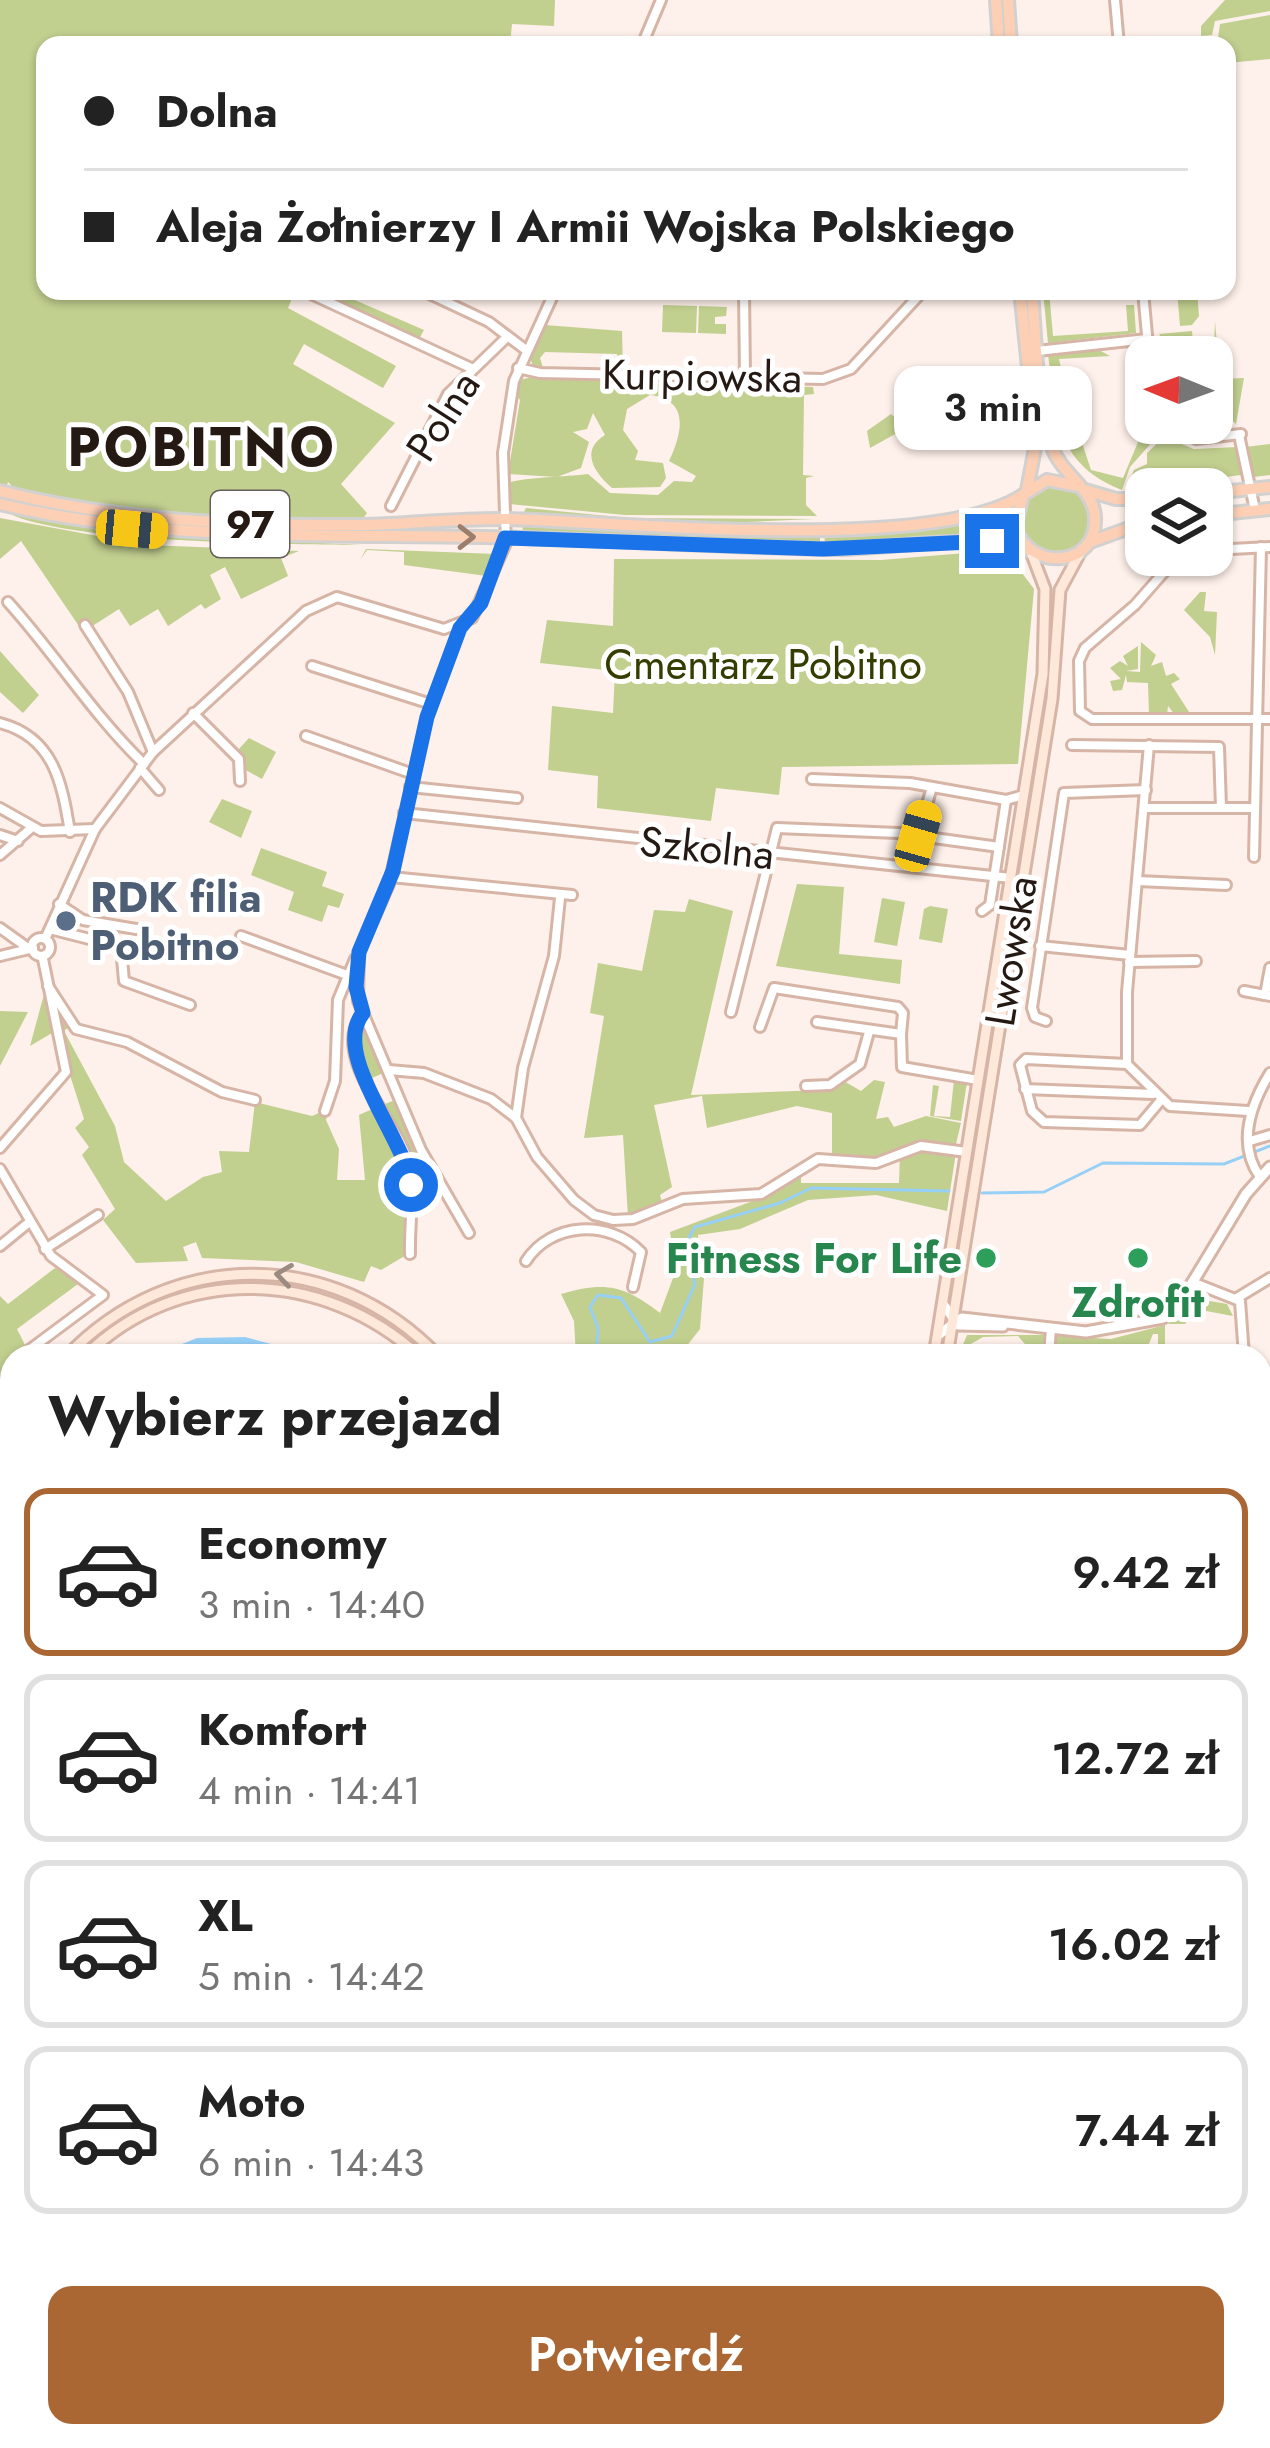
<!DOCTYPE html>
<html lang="pl">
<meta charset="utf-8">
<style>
:root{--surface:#fff;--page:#f2f2f2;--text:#222;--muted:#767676;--line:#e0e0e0;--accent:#aa6734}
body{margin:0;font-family:Jost,sans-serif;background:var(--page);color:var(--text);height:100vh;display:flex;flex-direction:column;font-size:45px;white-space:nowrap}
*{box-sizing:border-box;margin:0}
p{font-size:39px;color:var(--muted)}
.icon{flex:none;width:66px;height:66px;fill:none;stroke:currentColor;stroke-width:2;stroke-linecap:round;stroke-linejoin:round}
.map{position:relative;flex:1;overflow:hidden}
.details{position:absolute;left:0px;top:1344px;width:1272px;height:1104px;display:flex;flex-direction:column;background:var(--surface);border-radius:36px 36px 0 0;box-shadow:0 3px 9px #0004}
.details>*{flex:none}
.banner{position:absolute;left:36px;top:36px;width:1200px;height:264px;border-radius:24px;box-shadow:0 3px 9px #0004;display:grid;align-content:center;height:264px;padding:0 48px;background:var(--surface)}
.needle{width:78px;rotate:271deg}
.fabs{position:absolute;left:1125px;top:336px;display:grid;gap:24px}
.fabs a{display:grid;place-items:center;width:108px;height:108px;border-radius:24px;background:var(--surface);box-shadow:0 3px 9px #0004;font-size:60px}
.end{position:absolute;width:54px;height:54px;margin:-27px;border:15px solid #1a73e8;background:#fff;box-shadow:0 0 0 6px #fff}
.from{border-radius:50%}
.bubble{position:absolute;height:84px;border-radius:24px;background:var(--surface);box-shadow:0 3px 9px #0004;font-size:39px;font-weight:600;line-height:84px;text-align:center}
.car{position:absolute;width:36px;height:72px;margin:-36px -18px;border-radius:15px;box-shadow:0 0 9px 3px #0007;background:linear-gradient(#f5c518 24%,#345 0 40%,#f5c518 0 76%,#345 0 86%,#f5c518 0)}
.banner b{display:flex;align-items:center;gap:42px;height:114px;font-size:45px}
.banner b+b{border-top:3px solid var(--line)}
.banner i{width:30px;height:30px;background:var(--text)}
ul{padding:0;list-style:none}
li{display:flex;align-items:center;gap:36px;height:168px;margin:0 24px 18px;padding:0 24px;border:6px solid var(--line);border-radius:24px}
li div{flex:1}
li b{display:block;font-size:45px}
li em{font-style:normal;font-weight:600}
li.on{border-color:var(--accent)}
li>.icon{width:108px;height:108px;stroke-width:1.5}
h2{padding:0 48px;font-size:54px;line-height:144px}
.primary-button{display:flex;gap:24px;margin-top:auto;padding:24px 48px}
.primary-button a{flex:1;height:138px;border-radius:24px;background:var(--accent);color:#fff;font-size:48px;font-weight:600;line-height:138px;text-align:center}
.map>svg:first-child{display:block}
</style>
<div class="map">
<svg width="1270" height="2448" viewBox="0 0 1270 2448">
<rect width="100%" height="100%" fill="#fef0ea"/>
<!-- green -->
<g fill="#c1cf8f">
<polygon points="0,0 555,0 554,26 512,24 510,45 45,45 45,291 295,291 288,308 396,366 383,388 304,344 293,364 395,423 341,484 367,513 362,520 189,517 17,491 8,482 6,488 0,487"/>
<polygon points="1225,0 1270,0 1270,11 1215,21 1212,35 1201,36 1201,26"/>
<polygon points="1270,15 1270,59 1227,63 1227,45 1217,45 1220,24"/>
<polygon points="327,291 334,291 424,330 419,339 324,299"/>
<polygon points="1043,291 1049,291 1053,336 1128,331 1126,305 1134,305 1136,333 1048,343"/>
<polygon points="1177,291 1197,291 1199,316 1192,325 1180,326"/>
<polygon points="663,305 697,306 696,333 662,332"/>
<polygon points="699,306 727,307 726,316 715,317 715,324 726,324 726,334 698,333"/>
<polygon points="1215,321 1220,379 1244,378 1236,424 1212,403"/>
<polygon points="545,325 622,331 623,369 618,369 617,354 545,352 540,358 543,368 533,366 529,355"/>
<polygon points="1192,331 1194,357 1175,357 1159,334"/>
<polygon points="1095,348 1110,356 1059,359 1067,393 1053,395 1048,354"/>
<path d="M 535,376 L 637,378 L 638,383 L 738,385 L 741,380 L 743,385 L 757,381 L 779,386 L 782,381 L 784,386 L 813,387 L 814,394 L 804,395 L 803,475 L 814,476 L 806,478 L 806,505 L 817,516 L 625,515 L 509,504 L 507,483 C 527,477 565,477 588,474 L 610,493 L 658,495 L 674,481 L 692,482 L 696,476 L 669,461 C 679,440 694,400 650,395 L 627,409 L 623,430 L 638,451 L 635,460 L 663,463 L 666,478 L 660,487 L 612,488 C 595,473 579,451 605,435 L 593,413 L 587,429 L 573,432 L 589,442 L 581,468 L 557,477 L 508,474 L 520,400 L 516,395 L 520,380 Z"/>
<path d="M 1067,397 L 1091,470 L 1123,478 L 1146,423 L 1160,433 L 1130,467 L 1122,490 C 1078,473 1060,445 1054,399 Z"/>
<polygon points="891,414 906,428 870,448 867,431"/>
<polygon points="958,424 959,441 927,442 927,425"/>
<polygon points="1164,437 1194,449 1237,447 1241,475 1126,490 1134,470 1147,464 1147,453"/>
<polygon points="1270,444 1270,475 1254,477 1245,447"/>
<circle cx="1056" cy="520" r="35"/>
<path d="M 0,508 L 144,534 L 361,545 C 292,544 46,544 0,508 Z"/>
<polygon points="526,508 629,518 814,519 704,524 523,514"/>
<polygon points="995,516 997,537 825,545 824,531 918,528"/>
<polygon points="0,518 146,545 299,551 281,558 288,576 241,599 225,567 210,575 221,599 205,609 201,604 168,626 158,609 130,626 119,609 83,632 21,541 0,559"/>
<polygon points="523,526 820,531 820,545 522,535"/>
<polygon points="366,549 496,554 487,576 404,565 404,552 367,550 360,560"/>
<polygon points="990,551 1016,565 1034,589 1018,764 782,767 779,795 716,788 711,821 597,808 598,776 548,770 552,706 613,713 615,671 540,663 547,620 613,626 614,559 881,560"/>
<polygon points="1200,592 1206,592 1204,611 1217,612 1215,655 1210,637 1184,610"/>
<polygon points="1141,642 1156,655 1151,666 1162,662 1166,676 1174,673 1180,679 1171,684 1191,715 1175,715 1168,706 1167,715 1149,715 1148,683 1127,682 1126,675 1122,690 1113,691 1110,681 1121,679 1110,668 1120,661 1128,666 1123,656 1138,646 1138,669 1126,671 1140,672"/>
<polygon points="0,651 39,695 23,713 0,692"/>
<polygon points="1039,725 1043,726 1011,933 1006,932"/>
<polygon points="1051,727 1023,931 1017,939"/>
<polygon points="249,738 276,752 262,779 242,768 238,750"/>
<polygon points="222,799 252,811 241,838 209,822"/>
<polygon points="261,848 327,872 322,886 344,894 339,908 328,905 322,922 288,910 294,892 251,875"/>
<polygon points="797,884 844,887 839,954 902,960 900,984 776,966"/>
<polygon points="882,898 905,902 897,946 874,942"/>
<path d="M 689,899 L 733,911 L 691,1095 L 822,1090 L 842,1080 L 861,1091 L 874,1080 L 885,1082 L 876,1119 L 888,1117 L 894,1127 L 926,1116 L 961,1123 L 955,1148 C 940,1147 922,1144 907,1147 C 875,1153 869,1167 832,1155 L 832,1113 L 797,1106 L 707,1128 L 702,1096 L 654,1105 L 672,1187 L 660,1195 L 662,1202 L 628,1217 L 623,1135 L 584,1138 L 604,1016 L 590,1013 L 598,963 L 642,971 L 654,910 L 685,912 Z"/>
<polygon points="930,906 948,909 942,943 919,939 924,909"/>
<polygon points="1017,945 1020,945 987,1150 984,1149"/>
<polygon points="46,987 52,1033 30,1046"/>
<polygon points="53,1002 70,1026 64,1031 115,1126 124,1162 166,1201 203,1177 222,1172 219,1151 249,1152 255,1102 312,1116 328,1109 326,1120 339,1149 337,1180 365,1180 359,1115 377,1107 405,1158 408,1254 381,1270 371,1266 364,1282 296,1262 202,1258 196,1242 183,1247 188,1261 136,1263 103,1220 115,1209 82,1155 89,1147 75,1128 84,1119 53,1022"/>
<polygon points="0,1011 28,1012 0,1066"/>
<polygon points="360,1016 387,1071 368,1080 356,1052"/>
<polygon points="954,1080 967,1082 961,1121 930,1116 933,1085 939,1086 934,1116 950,1117"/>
<polygon points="400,1098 426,1162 411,1167 380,1106"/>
<path d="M 921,1148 L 956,1152 L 947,1211 L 876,1195 L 808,1200 L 740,1229 L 698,1235 L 699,1251 L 706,1253 L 700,1329 L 679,1356 L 576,1356 L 574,1321 L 561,1294 C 605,1281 624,1285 660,1313 L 676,1270 L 670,1232 L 774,1193 L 801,1168 L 801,1183 L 899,1183 L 900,1153 Z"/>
<polygon points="55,1268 82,1281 17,1329 26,1347 8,1361 0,1392 0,1296 8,1304"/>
<polygon points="1198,1299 1227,1304 1233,1316 1206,1311 1205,1303 1198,1303 1185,1324 1168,1324"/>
<polygon points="1165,1325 1165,1348 1158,1348 1158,1334 1153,1334 1146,1351 1140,1346 1053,1348 1056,1336 1111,1339"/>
<polygon points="967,1335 1046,1335 1046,1356 1035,1356 1018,1336 983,1337 969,1345 965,1356 958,1356"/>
<polygon points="1260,1945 1270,1947 1270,2002 1260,1999"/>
<polygon points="705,2436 811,2436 810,2448 701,2448"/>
<polygon points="828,2436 943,2436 941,2448 828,2448"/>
<polygon points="1023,2436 1082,2436 1087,2448 1022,2445"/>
</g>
<!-- water -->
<g fill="#96d0f7">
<polygon points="245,1337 317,1356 152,1356 197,1338"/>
<polygon points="12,1520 12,1602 0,1630 0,1542"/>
</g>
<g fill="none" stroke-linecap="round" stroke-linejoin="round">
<!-- stream -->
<g stroke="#96d0f7" stroke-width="3">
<polyline points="982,1193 1044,1192 1103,1163 1224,1164 1270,1146"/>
<polyline points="596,1356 598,1328 590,1307 598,1295 621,1298 650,1342 672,1336 695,1284 687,1241 695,1227 780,1203 811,1188 949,1191"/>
</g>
<defs>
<g id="minor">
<polyline points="1115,0 1119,45"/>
<polyline points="642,45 661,0"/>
<polyline points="423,291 489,322 526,350"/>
<polyline points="744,291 745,376"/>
<polyline points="1143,291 1149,357"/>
<polyline points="311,294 471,368"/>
<polyline points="1037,351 1147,339"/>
<polyline points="518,368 540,373 823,379 851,369 923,291"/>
<polyline points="1168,423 1196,439 1241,434"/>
<polyline points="1239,435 1255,510"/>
<polyline points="391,506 448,394 507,337"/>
<polyline points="1212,550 1270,547"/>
<polyline points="1179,555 1135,605 1085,648 1079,661 1080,711 1092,719 1270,719"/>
<path d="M 8,602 C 56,655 92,714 144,764"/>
<polyline points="85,625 128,692 153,752"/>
<polyline points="460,628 427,717 389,884 359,952 358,1001 421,1150 469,1233"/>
<polyline points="312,666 431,704"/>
<polyline points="193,713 239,759 240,781"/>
<path d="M 0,723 C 54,737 62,783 70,832"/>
<polyline points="306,736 413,774"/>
<polyline points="1072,745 1219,747 1221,808"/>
<polyline points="140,768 159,790"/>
<polyline points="812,779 910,783 1006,800 1024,795"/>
<polyline points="410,787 517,798"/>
<polyline points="0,808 41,831 95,829"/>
<polyline points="1145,808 1254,808"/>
<polyline points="404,813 1011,878"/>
<polyline points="0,835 18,841"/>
<polyline points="918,835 932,787"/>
<polyline points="0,855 30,829"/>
<polyline points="1254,857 1261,547"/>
<polyline points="391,877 572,895"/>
<polyline points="1138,881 1226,885"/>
<polyline points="59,904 83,920 136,929"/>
<polyline points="982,911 990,905 1006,800"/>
<polyline points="0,928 28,948"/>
<polyline points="50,929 121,947 124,981 190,1005"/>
<polyline points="241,936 347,975"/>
<polyline points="46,937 95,829 153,752 306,611 337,597 444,629 472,618 506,543 503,453 514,381 555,291"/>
<circle cx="41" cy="947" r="9"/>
<polyline points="1040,946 1130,955"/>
<polyline points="0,956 33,948"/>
<polyline points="1129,962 1196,961"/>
<polyline points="1270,968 1265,995 1270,996"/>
<polyline points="48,986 76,1029 127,1042 222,1092 255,1100"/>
<polyline points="1244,991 1265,995"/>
<polyline points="731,1012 777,828 898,833 999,847"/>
<path d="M 363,1013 C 328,1056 396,1119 407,1159 C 416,1190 409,1223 410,1254"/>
<polyline points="1046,1021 1035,1017 1032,1008 1064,793 1146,790"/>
<polyline points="817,1022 901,1034 902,1067 978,1080"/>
<polyline points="760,1027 774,988 898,1007 903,1013 901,1034"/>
<polyline points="1127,1064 1127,992 1149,745"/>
<polyline points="389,1070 424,1073 491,1099 516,1118 537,1157 574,1200 594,1215 613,1220 633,1219 683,1199 761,1194 818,1159 876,1163 921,1146 967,1152"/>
<polyline points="806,1086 830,1085 860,1064 869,1032"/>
<polyline points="1025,1089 1153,1094"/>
<polyline points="1161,1100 1140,1125 1044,1122 1032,1111 1020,1065 1026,1059 1127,1064 1170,1106 1248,1111"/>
<polyline points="325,1111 335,1081 338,1000 355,959"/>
<polyline points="516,1118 523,1068 554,956 560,898"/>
<polyline points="1250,1141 1270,1135"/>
<polyline points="0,1148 66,1072 43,959"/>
<polyline points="0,1169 51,1256 103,1295 21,1356"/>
<path d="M 1260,1177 C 1236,1143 1251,1104 1270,1073"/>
<polyline points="0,1246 27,1224"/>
<polyline points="45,1249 98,1215"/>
<path d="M 526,1261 C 551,1222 609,1219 641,1252 L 633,1287"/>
<polyline points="1192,1282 1240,1301 1244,1356"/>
<polyline points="1237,1298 1270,1278"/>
<polyline points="1049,1354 1152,1356"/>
<polyline points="1049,1356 1051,1328"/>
<polyline points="11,2008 3,1985 12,1962"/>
<polyline points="0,2086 12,2081"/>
<polyline points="0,2153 12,2177"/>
<polyline points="1260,2242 1270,2228"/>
<polyline points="0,2367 12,2367"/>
<polyline points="1006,2436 1014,2448"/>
<polyline points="1089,2436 1094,2448"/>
<polyline points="9,2448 12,2415"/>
<polyline points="461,2448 465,2436"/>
<polyline points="472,2448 476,2436"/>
<polyline points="589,2448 595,2436"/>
<polyline points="818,2448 819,2436"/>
<polyline points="946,2448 949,2436"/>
<polyline points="1016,2448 1017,2436"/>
<polyline points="1106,2448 1126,2436"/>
</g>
<g id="tertiary">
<polyline points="943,1304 958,1325 1003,1326"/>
<polyline points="938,1335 962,1318 1086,1332 1163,1318 1183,1298 1246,1194 1270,1167"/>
<polyline points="0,2013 12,2008"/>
<polyline points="1260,2120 1270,2106"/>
<polyline points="1260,2253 1270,2260"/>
<polyline points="141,2436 143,2448"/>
</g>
<g id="secondary">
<path d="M 67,1356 C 171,1247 334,1247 438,1356"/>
<path d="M 85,1356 C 180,1263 324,1269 419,1356"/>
<polyline points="934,1356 1043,674 1045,589 1031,552"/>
<polyline points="947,1356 1052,699 1060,590 1082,549"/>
<polyline points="0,1449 12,1431"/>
<polyline points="0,1471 12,1454"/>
<polyline points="1260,1692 1270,1692"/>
<polyline points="1260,1705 1270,1705"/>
<polyline points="684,2448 688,2436"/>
</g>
<g id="primary">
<polyline points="996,0 999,45"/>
<polyline points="1008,0 1011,45"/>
<polyline points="1020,291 1036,443 1027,490"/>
<path d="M 1032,291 C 1036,342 1036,399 1052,447 C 1061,474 1094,489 1095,517 C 1098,568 1031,572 1015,528 L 1023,495 L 1047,480 L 1078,486"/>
<polyline points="1085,490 1116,499 1146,499"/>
<path d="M 0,491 C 119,521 240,526 362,525 C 411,524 460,518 508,519 C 624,522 933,554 1023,495"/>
<polyline points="1212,493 1270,487"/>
<path d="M 0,504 C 160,542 319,534 482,537 C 595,539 707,546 820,549 C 888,551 963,531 1029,550"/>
<polyline points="1212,515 1270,509"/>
<polyline points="1090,542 1146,522"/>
</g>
</defs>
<!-- minor casing -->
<use href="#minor" stroke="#d6b5a6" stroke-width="14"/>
<!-- tertiary casing -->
<use href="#tertiary" stroke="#d6b5a6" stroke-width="15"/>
<!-- secondary casing -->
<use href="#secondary" stroke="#d6b5a6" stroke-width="15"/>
<!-- primary casing -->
<use href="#primary" stroke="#d3d1d0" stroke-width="16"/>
<!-- minor -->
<use href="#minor" stroke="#fff" stroke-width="8"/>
<!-- tertiary -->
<use href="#tertiary" stroke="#fff" stroke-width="9"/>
<!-- secondary -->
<use href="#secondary" stroke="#fee8da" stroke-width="9"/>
<!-- primary -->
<use href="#primary" stroke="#fdd0b5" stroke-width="10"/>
<defs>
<g id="rail">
<polyline points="0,1572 12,1578"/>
<polyline points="393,2436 394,2448"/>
</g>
</defs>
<!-- rail casing -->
<use href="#rail" stroke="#594c47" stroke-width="8"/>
<!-- rail -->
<use href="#rail" stroke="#fff" stroke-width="3" stroke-dasharray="9" stroke-linecap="butt"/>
</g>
<!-- one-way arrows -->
<defs><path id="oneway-chevron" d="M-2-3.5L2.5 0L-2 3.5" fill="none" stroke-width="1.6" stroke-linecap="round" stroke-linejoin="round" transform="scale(3)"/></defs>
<use stroke="#9c7e6d" href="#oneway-chevron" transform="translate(466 537)"/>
<use stroke="#9c8b81" href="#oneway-chevron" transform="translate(284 1275) rotate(-172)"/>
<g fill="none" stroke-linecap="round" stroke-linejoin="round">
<!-- route -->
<path stroke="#1a73e8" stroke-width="15" d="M 411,1185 C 405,1138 330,1054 363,1013 L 356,987 L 359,952 L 393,871 L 427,717 L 460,628 L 481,603 L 505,538 L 823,549 L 992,541"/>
</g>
<!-- markers -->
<circle fill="#5c6f8a" stroke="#fff" stroke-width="4.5" cx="66" cy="921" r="12"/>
<g fill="#2e9e5b" stroke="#fff" stroke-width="4.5">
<circle cx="986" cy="1258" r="12"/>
<circle cx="1138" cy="1258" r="12"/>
</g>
<g text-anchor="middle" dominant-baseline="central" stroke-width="10" stroke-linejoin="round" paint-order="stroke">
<!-- shield labels -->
<rect fill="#fff" stroke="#665e5a" stroke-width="3" x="211" y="491" width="78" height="66" rx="9"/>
<g font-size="39" font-weight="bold" fill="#251914">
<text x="250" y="524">97</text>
</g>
<!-- street labels -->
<g font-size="42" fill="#251914" stroke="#fff">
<text transform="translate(702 376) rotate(1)">Kurpiowska</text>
<text transform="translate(443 416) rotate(-57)">Polna</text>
<text transform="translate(707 848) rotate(6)">Szkolna</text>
<text transform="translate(1011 951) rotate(-81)">Lwowska</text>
</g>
<!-- park labels -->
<g font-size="42" fill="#353d00" stroke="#fff">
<text x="763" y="664">Cmentarz Pobitno</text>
</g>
<!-- service labels -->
<g font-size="42" font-weight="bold" fill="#4e5e75" stroke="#fff" text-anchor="start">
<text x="90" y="897">RDK filia<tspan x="90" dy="48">Pobitno</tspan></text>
</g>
<!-- leisure labels -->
<g font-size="42" font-weight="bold" fill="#27864d" stroke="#fff" text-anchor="end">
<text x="962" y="1258">Fitness For Life</text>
<text x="1138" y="1302" text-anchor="middle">Zdrofit</text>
</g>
<!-- district labels -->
<g font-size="54" font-weight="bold" letter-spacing="3" fill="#251914" stroke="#fff">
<text x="202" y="447">POBITNO</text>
</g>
</g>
</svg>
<div class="fabs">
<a><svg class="needle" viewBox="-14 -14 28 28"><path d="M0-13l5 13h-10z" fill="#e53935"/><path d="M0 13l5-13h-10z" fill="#767676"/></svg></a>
<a><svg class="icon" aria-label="layers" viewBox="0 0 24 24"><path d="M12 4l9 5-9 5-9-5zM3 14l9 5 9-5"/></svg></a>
</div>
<i class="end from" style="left:411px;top:1185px"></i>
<i class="end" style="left:992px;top:541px"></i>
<div class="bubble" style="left:894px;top:366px;width:198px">3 min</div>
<i class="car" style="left:132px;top:529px;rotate:95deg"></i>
<i class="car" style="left:918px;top:836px;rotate:16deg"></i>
<div class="banner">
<b><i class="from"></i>Dolna</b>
<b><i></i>Aleja Żołnierzy I Armii Wojska Polskiego</b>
</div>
<section class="details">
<h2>Wybierz przejazd</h2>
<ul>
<li class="on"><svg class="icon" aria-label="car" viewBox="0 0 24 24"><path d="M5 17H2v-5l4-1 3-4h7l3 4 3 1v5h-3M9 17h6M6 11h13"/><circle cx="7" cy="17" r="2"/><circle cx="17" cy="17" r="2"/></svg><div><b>Economy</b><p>3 min · 14:40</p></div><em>9.42 zł</em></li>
<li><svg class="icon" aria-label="car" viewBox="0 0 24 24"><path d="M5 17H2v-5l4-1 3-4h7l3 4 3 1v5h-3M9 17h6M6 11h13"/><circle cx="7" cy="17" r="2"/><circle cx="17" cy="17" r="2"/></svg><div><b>Komfort</b><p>4 min · 14:41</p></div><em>12.72 zł</em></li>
<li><svg class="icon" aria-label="car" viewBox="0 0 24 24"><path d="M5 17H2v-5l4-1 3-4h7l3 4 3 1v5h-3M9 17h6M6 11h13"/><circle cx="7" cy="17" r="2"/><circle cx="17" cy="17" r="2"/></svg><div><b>XL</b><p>5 min · 14:42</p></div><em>16.02 zł</em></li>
<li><svg class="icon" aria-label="car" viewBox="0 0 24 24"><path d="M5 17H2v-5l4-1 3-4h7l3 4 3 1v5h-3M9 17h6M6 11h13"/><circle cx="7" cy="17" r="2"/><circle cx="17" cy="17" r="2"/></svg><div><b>Moto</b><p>6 min · 14:43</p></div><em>7.44 zł</em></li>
</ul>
<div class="primary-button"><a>Potwierdź</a></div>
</section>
</div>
